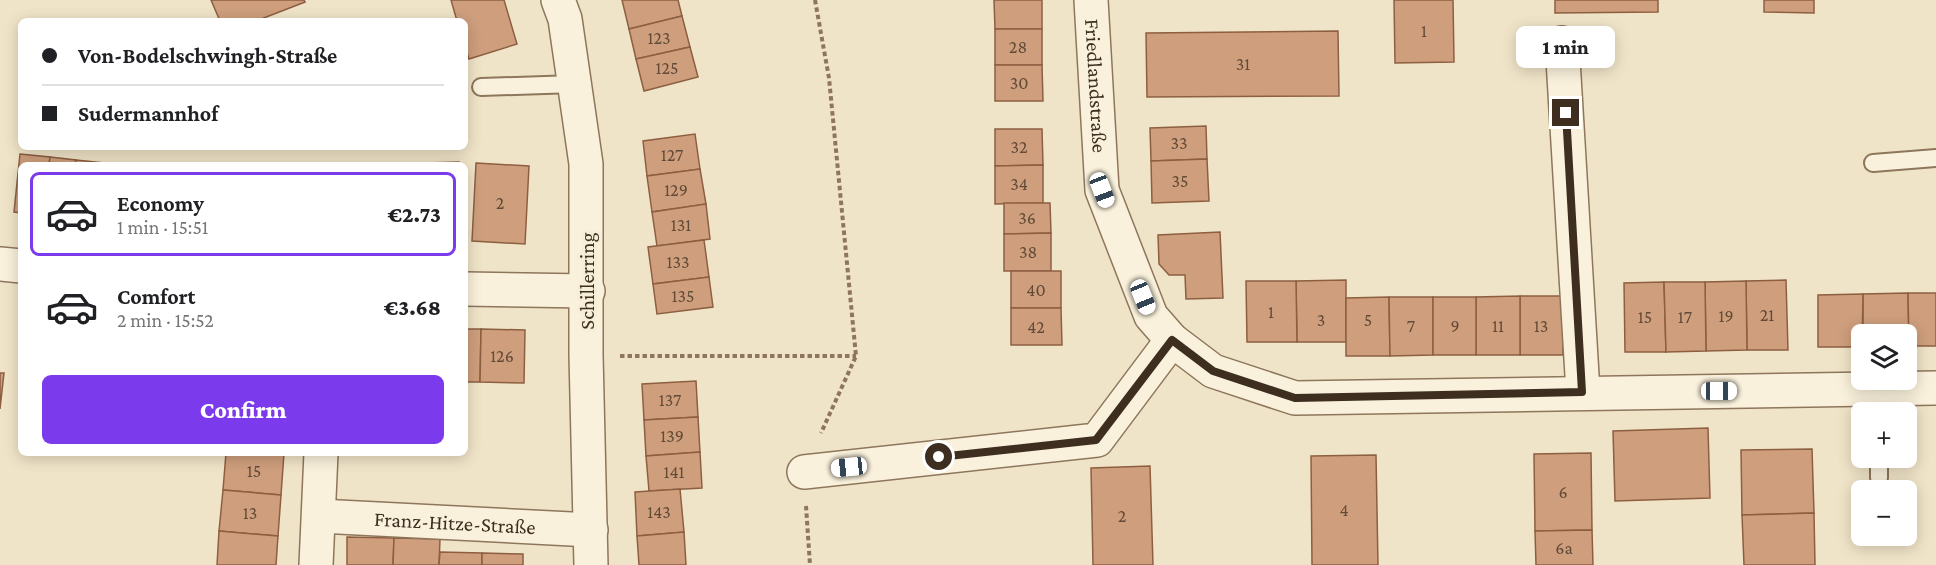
<!DOCTYPE html>
<meta charset="utf-8">
<style>
:root{--surface:#fff;--page:#f2f2f2;--text:#202124;--muted:#757577;--line:#e0e0e0;--accent:#7c3aed}
body{margin:0;font-family:"Crimson Pro",serif;background:var(--page);color:var(--text);height:100vh;display:flex;flex-direction:column;font-size:22px;white-space:nowrap}
*{box-sizing:border-box;margin:0}
p{font-size:20px;color:var(--muted)}
.icon{flex:none;width:33px;height:33px;fill:none;stroke:currentColor;stroke-width:2;stroke-linecap:round;stroke-linejoin:round}
.map{position:relative;flex:1;overflow:hidden}
.drawer{position:absolute;left:18px;top:162px;width:450px;height:294px;display:flex;flex-direction:column;background:var(--surface);border-radius:9px;box-shadow:0 3px 15px #0003}
.drawer>*{flex:none}
.hud{position:absolute;left:18px;top:18px;width:450px;height:132px;border-radius:9px;box-shadow:0 3px 15px #0003;display:grid;align-content:center;height:132px;padding:0 24px;background:var(--surface)}
.controls{position:absolute;left:1851px;top:324px;display:grid;gap:12px}
.controls a{display:grid;place-items:center;width:66px;height:66px;border-radius:9px;background:var(--surface);box-shadow:0 3px 15px #0003;font-size:30px}
.end{position:absolute;width:27px;height:27px;margin:-14px;border:8px solid #3d2e20;background:#fff;box-shadow:0 0 0 3px #fff}
.from{border-radius:50%}
.bubble{position:absolute;height:42px;border-radius:9px;background:var(--surface);box-shadow:0 3px 15px #0003;font-size:20px;font-weight:800;line-height:42px;text-align:center}
.car{position:absolute;width:18px;height:36px;margin:-18px -9px;border-radius:8px;box-shadow:0 0 4px 2px #0007;background:linear-gradient(#fff 24%,#345 0 40%,#fff 0 76%,#345 0 86%,#fff 0)}
.hud b{display:flex;align-items:center;gap:21px;height:57px;font-size:22px}
.hud b+b{border-top:2px solid var(--line)}
.hud i{width:15px;height:15px;background:var(--text)}
ul{padding:10px 0 0;list-style:none}
li{display:flex;align-items:center;gap:18px;height:84px;margin:0 12px 9px;padding:0 12px;border:3px solid transparent;border-radius:9px}
li div{flex:1}
li b{display:block;font-size:22px}
li em{font-style:normal;font-weight:800}
li.active{border-color:var(--accent)}
li>.icon{width:54px;height:54px;stroke-width:1.5}
.action{display:flex;gap:12px;margin-top:auto;padding:12px 24px}
.action a{flex:1;height:69px;border-radius:9px;background:var(--accent);color:#fff;font-size:24px;font-weight:800;line-height:69px;text-align:center}
.map>svg:first-child{display:block}
</style>
<div class="map">
<svg width="1936" height="565" viewBox="0 0 1936 565">
<rect width="100%" height="100%" fill="#f0e4c8"/>
<!-- building -->
<g fill="#cf9f7d" stroke="#8d5f41" stroke-width="1.5">
<polygon points="211,0 304,0 305,2 256,21 220,21"/>
<polygon points="451,0 504,0 517,44 469,59 465,46 465,21 457,21"/>
<polygon points="622,0 678,0 682,16 629,29"/>
<polygon points="994,0 1042,0 1042,29 995,29"/>
<polygon points="1394,0 1453,0 1454,62 1395,63"/>
<polygon points="1555,0 1658,0 1658,12 1555,13"/>
<polygon points="1764,0 1814,0 1814,13 1764,12"/>
<polygon points="682,16 690,47 636,59 629,29"/>
<rect x="995" y="29" width="47" height="36"/>
<polygon points="1338,31 1339,96 1147,97 1146,33"/>
<polygon points="690,47 698,77 644,91 636,59"/>
<polygon points="995,65 1042,65 1043,101 995,101"/>
<polygon points="1206,126 1207,159 1151,161 1150,128"/>
<polygon points="995,129 1042,129 1043,165 995,166"/>
<polygon points="695,134 700,169 647,176 643,141"/>
<polygon points="20,154 50,157 49,165 21,165 21,213 14,212"/>
<polygon points="50,157 76,160 75,165 49,165"/>
<polygon points="1207,159 1209,201 1152,203 1151,161"/>
<polygon points="76,160 104,163 104,165 75,165"/>
<polygon points="459,162 459,165 425,165 425,163"/>
<rect x="362" y="163" width="32" height="2"/>
<polygon points="362,163 362,165 327,165 327,164"/>
<rect x="394" y="163" width="31" height="2"/>
<polygon points="476,163 529,166 525,244 472,241"/>
<rect x="295" y="164" width="32" height="1"/>
<polygon points="1043,165 1043,203 995,204 995,166"/>
<polygon points="700,169 706,204 652,212 647,176"/>
<polygon points="1004,203 1050,203 1051,233 1004,234"/>
<polygon points="706,204 710,239 657,246 652,212"/>
<polygon points="1220,232 1223,298 1186,299 1185,275 1169,275 1159,264 1158,235"/>
<polygon points="1051,233 1051,271 1004,271 1004,234"/>
<polygon points="704,240 709,277 653,284 648,247"/>
<rect x="1011" y="271" width="50" height="37"/>
<polygon points="709,277 713,307 657,314 653,284"/>
<polygon points="1346,280 1346,342 1297,342 1296,281"/>
<polygon points="1786,280 1788,350 1747,350 1746,281"/>
<polygon points="1246,281 1296,281 1297,342 1247,342"/>
<polygon points="1746,281 1747,350 1706,351 1705,282"/>
<polygon points="1664,282 1666,352 1625,352 1624,283"/>
<polygon points="1664,282 1705,282 1706,351 1666,352"/>
<polygon points="1908,293 1909,346 1906,334 1863,334 1863,294"/>
<polygon points="1908,293 1936,293 1936,346 1909,346"/>
<polygon points="1863,294 1862,347 1818,347 1818,295"/>
<rect x="1520" y="296" width="43" height="59"/>
<polygon points="1520,296 1520,355 1476,355 1476,297"/>
<polygon points="1389,297 1390,356 1346,356 1346,298"/>
<polygon points="1389,297 1433,297 1433,355 1390,356"/>
<rect x="1433" y="297" width="43" height="58"/>
<polygon points="1011,308 1061,308 1062,345 1011,345"/>
<polygon points="465,329 481,329 480,382 465,382"/>
<polygon points="481,329 525,330 524,383 480,382"/>
<polygon points="0,373 4,373 0,409"/>
<polygon points="696,381 698,417 644,420 642,384"/>
<polygon points="698,417 700,452 646,456 644,420"/>
<polygon points="1708,428 1710,498 1615,501 1613,431"/>
<polygon points="1812,449 1814,513 1742,515 1741,450"/>
<polygon points="700,452 702,488 649,491 646,456"/>
<polygon points="226,453 284,453 281,495 223,490"/>
<polygon points="1591,453 1592,530 1535,531 1534,454"/>
<polygon points="1376,455 1378,565 1312,565 1311,456"/>
<polygon points="1150,466 1153,565 1093,565 1091,468"/>
<polygon points="680,489 684,532 637,536 635,492"/>
<polygon points="223,490 281,495 278,536 219,531"/>
<polygon points="1814,513 1815,565 1744,565 1742,515"/>
<polygon points="1592,530 1593,565 1536,565 1535,531"/>
<polygon points="219,531 278,536 276,565 217,565"/>
<polygon points="684,532 686,565 639,565 637,536"/>
<polygon points="347,537 394,538 393,565 347,565"/>
<polygon points="394,538 440,539 439,565 393,565"/>
<polygon points="440,552 482,553 482,565 439,565"/>
<polygon points="482,553 523,554 523,565 482,565"/>
</g>
<g fill="none" stroke-linecap="round" stroke-linejoin="round">
<defs>
<g id="lane">
<polyline points="481,87 575,84"/>
<polyline points="1873,163 1936,158"/>
<polyline points="1877,389 1878,412"/>
<polyline points="1879,458 1879,478"/>
</g>
<g id="street">
<polyline points="558,0 565,19 586,164 586,355 591,565"/>
<path id="s1" d="M 1091,0 L 1102,190 L 1151,316 L 1172,340 L 1213,371 L 1295,398 L 1936,388"/>
<polyline points="1562,43 1583,392"/>
<polyline points="0,264 21,266"/>
<polyline points="465,289 588,291"/>
<polyline points="804,472 1097,440 1172,340"/>
<path id="s2" d="M 319,516 L 591,530"/>
<polyline points="316,565 321,453"/>
</g>
</defs>
<!-- lane casing -->
<use href="#lane" stroke="#8d765c" stroke-width="20"/>
<!-- street casing -->
<use href="#street" stroke="#8d765c" stroke-width="36"/>
<!-- path -->
<g stroke="#8d765c" stroke-width="4" stroke-dasharray="4.5 3" stroke-linecap="butt">
<polyline points="815,0 829,78 856,356 821,433"/>
<polyline points="620,356 856,356"/>
<polyline points="806,506 810,565"/>
</g>
<!-- lane -->
<use href="#lane" stroke="#faf1dc" stroke-width="16"/>
<!-- street -->
<use href="#street" stroke="#faf1dc" stroke-width="33"/>
</g>
<g fill="none" stroke-linecap="round" stroke-linejoin="round">
<!-- route -->
<polyline stroke="#3d2e20" stroke-width="8" points="939,457 1096,440 1172,340 1213,371 1295,398 1582,392 1566,113"/>
</g>
<g text-anchor="middle" dominant-baseline="central" stroke-width="6" stroke-linejoin="round" paint-order="stroke">
<!-- number labels -->
<g font-size="18" fill="#624a37">
<text x="1424" y="31">1</text>
<text x="659" y="38">123</text>
<text x="1018" y="47">28</text>
<text x="1243" y="64">31</text>
<text x="667" y="68">125</text>
<text x="1019" y="83">30</text>
<text x="1179" y="143">33</text>
<text x="1019" y="147">32</text>
<text x="672" y="155">127</text>
<text x="1180" y="181">35</text>
<text x="1019" y="184">34</text>
<text x="676" y="190">129</text>
<text x="500" y="203">2</text>
<text x="1027" y="218">36</text>
<text x="681" y="225">131</text>
<text x="1028" y="252">38</text>
<text x="678" y="262">133</text>
<text x="1036" y="290">40</text>
<text x="683" y="296">135</text>
<text x="1271" y="312">1</text>
<text x="1767" y="315">21</text>
<text x="1726" y="316">19</text>
<text x="1645" y="317">15</text>
<text x="1685" y="317">17</text>
<text x="1321" y="320">3</text>
<text x="1368" y="320">5</text>
<text x="1411" y="326">7</text>
<text x="1455" y="326">9</text>
<text x="1498" y="326">11</text>
<text x="1541" y="326">13</text>
<text x="1036" y="327">42</text>
<text x="502" y="356">126</text>
<text x="670" y="400">137</text>
<text x="672" y="436">139</text>
<text x="254" y="471">15</text>
<text x="674" y="472">141</text>
<text x="1563" y="492">6</text>
<text x="1344" y="510">4</text>
<text x="659" y="512">143</text>
<text x="250" y="513">13</text>
<text x="1122" y="516">2</text>
<text x="1564" y="548">6a</text>
</g>
<!-- street labels -->
<g font-size="21" fill="#3d2e20" stroke="#f7eed8">
<text stroke="none"><textPath href="#s1" startOffset="86">Friedlandstraße</textPath></text>
<text transform="translate(587 281) rotate(-90)">Schillerring</text>
<text stroke="none"><textPath href="#s2" startOffset="136">Franz-Hitze-Straße</textPath></text>
</g>
</g>
</svg>
<div class="controls">
<a><svg class="icon" aria-label="layers" viewBox="0 0 24 24"><path d="M12 4l9 5-9 5-9-5zM3 14l9 5 9-5"/></svg></a>
<a>+</a>
<a>−</a>
</div>
<i class="end from" style="left:939px;top:457px"></i>
<i class="end" style="left:1566px;top:113px"></i>
<div class="bubble" style="left:1516px;top:26px;width:99px">1 min</div>
<i class="car" style="left:1102px;top:190px;rotate:159deg"></i>
<i class="car" style="left:1143px;top:297px;rotate:158deg"></i>
<i class="car" style="left:1719px;top:391px;rotate:90deg"></i>
<i class="car" style="left:849px;top:467px;rotate:264deg"></i>
<div class="hud">
<b><i class="from"></i>Von-Bodelschwingh-Straße</b>
<b><i></i>Sudermannhof</b>
</div>
<section class="drawer">
<ul>
<li class="active"><svg class="icon" aria-label="car" viewBox="0 0 24 24"><path d="M5 17H2v-5l4-1 3-4h7l3 4 3 1v5h-3M9 17h6M6 11h13"/><circle cx="7" cy="17" r="2"/><circle cx="17" cy="17" r="2"/></svg><div><b>Economy</b><p>1 min · 15:51</p></div><em>€2.73</em></li>
<li><svg class="icon" aria-label="car" viewBox="0 0 24 24"><path d="M5 17H2v-5l4-1 3-4h7l3 4 3 1v5h-3M9 17h6M6 11h13"/><circle cx="7" cy="17" r="2"/><circle cx="17" cy="17" r="2"/></svg><div><b>Comfort</b><p>2 min · 15:52</p></div><em>€3.68</em></li>
</ul>
<div class="action"><a>Confirm</a></div>
</section>
</div>
